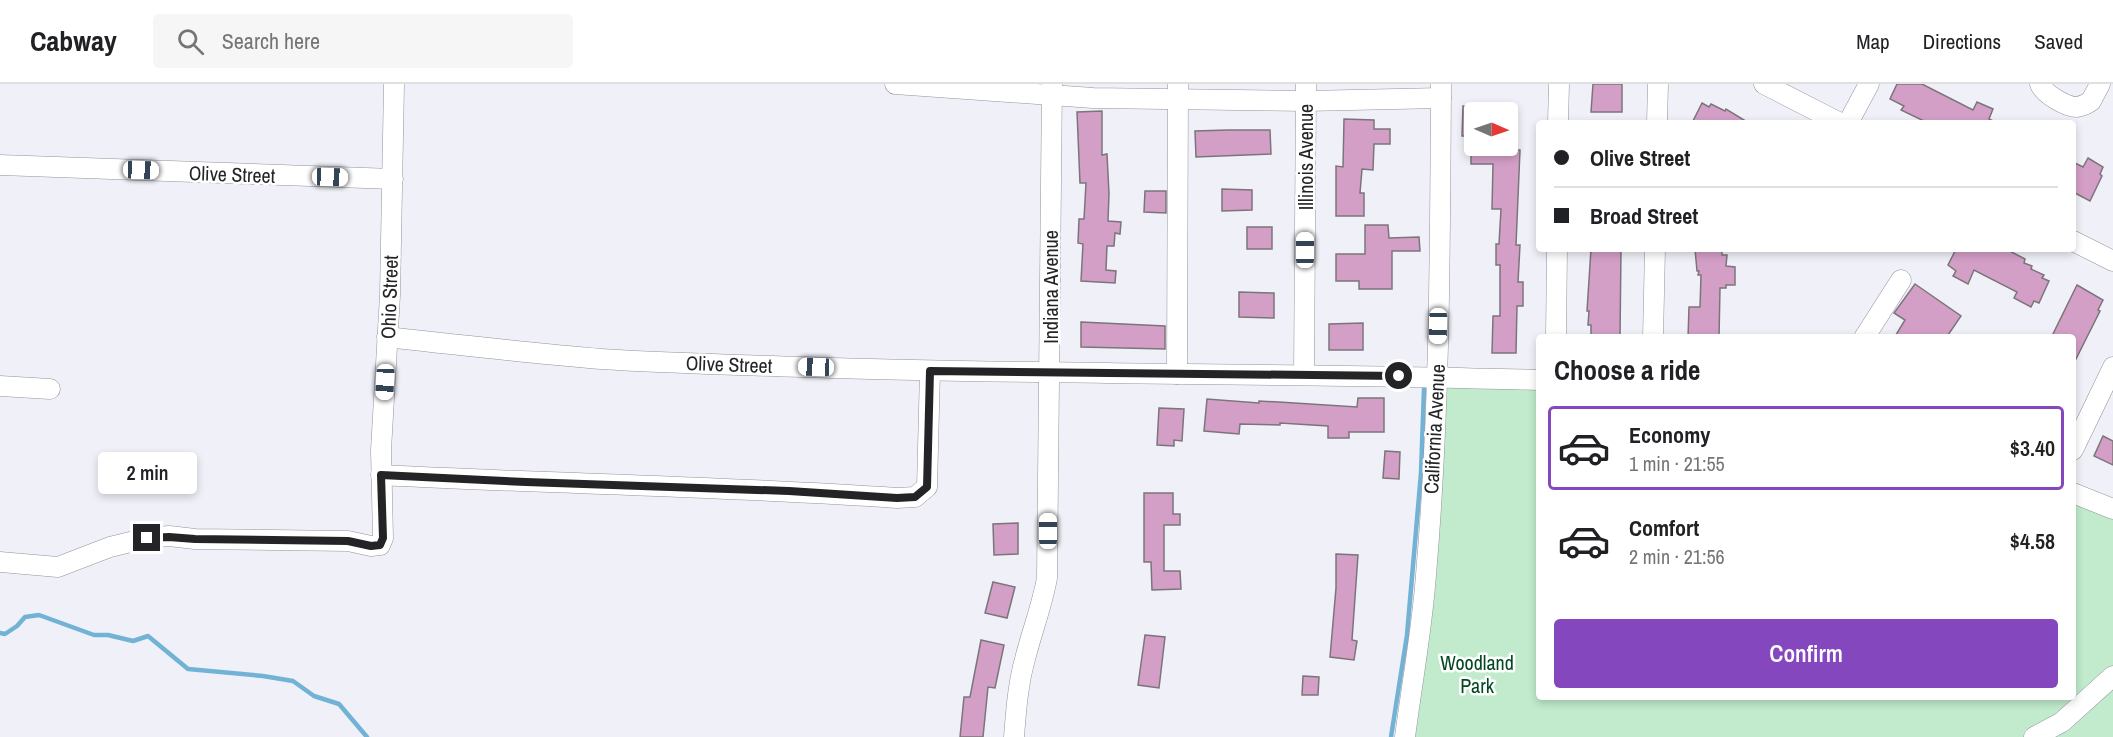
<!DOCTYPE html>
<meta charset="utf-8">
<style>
:root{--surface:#fff;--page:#f6f6f6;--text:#202124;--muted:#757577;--line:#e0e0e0;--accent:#8547bd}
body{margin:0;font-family:"Archivo Narrow",sans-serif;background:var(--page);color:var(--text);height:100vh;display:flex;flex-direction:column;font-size:22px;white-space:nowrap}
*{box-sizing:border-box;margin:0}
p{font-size:20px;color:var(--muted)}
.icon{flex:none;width:33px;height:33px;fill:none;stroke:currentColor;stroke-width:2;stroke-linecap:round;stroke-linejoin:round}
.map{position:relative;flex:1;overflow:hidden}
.details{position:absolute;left:1536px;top:250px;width:540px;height:366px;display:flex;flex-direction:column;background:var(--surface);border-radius:6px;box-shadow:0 3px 9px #0003}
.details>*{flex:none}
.top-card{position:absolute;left:1536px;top:36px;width:540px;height:132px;border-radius:6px;box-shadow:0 3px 9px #0003;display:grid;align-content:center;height:132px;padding:0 18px;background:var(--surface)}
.needle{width:39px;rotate:92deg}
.fabs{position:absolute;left:1464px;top:18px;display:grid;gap:12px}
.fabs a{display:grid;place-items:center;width:54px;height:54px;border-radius:6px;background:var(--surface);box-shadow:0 3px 9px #0003;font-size:30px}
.end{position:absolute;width:27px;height:27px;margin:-14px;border:8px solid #242427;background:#fff;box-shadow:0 0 0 3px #fff}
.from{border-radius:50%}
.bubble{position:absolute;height:42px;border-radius:6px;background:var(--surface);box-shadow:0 3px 9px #0003;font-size:20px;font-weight:600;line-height:42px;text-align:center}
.car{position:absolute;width:18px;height:36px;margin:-18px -9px;border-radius:8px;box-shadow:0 0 4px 2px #0007;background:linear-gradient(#fff 24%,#345 0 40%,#fff 0 76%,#345 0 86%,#fff 0)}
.top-card b{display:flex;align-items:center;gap:21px;height:57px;font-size:22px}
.top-card b+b{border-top:2px solid var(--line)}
.top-card i{width:15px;height:15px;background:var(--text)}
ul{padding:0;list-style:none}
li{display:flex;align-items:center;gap:18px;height:84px;margin:0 12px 9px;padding:0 6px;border:3px solid transparent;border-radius:6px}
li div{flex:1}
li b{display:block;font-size:22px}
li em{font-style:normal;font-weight:600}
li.selected{border-color:var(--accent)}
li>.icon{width:54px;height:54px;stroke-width:1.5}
h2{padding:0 18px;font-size:27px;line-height:72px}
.action{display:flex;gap:12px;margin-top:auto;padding:12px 18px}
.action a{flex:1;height:69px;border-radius:6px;background:var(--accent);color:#fff;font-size:24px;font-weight:600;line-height:69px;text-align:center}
header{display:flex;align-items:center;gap:36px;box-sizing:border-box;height:84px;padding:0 30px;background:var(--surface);border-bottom:2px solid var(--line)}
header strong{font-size:28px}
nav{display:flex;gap:33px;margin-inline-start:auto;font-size:21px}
.search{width:420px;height:54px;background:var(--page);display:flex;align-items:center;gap:15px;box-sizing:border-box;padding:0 21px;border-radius:6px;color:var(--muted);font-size:22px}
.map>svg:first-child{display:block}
</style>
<header>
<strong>Cabway</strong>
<div class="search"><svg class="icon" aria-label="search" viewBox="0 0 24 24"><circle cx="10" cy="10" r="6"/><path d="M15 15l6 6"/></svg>Search here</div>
<nav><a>Map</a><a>Directions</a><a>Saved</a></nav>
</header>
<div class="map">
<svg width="2113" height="653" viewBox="0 0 2113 653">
<rect width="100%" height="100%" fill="#f0f1f8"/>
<!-- green -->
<polygon fill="#c1ebcc" points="1438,293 1539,297 1539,614 2073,614 2073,410 2113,426 2113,653 1406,653"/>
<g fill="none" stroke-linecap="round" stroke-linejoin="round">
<!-- stream -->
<g stroke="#72b2d5" stroke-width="4.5">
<polyline points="0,549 5,550 17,542 25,533 39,531 94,551 108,551 133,557 148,552 188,585 263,592 293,597 314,612 339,620 367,653"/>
<polyline points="1391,653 1407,551 1421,389 1424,305"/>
</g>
</g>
<!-- building -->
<g fill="#d49fc7" stroke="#7b7579" stroke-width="1.5">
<polygon points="1593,0 1622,0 1622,28 1591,28"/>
<polygon points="1897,0 1922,0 1973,26 1977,18 1993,25 1989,35 1997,39 1928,39 1901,26 1904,22 1890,15"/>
<polygon points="1702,19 1709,23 1711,20 1725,27 1726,25 1749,39 1692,39"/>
<polygon points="1463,22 1474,22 1474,52 1462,52"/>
<polygon points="1102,27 1102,71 1107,70 1109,110 1108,137 1121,138 1120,150 1115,149 1114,162 1107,162 1106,186 1116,187 1115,199 1081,197 1083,160 1078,159 1079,135 1084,135 1086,99 1080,99 1077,28"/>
<polygon points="1344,35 1374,36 1374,45 1390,45 1390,60 1374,60 1373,86 1362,85 1360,109 1364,109 1364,132 1336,132 1336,82 1343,83"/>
<polygon points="1228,46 1270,46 1271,70 1196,73 1195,47"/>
<polygon points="1471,65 1520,66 1516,161 1520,161 1518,198 1523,198 1523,222 1517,222 1516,269 1492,269 1493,232 1500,232 1500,181 1496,181 1496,160 1499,160 1501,125 1492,125 1493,80 1471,80"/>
<polygon points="2088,74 2103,83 2100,90 2102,92 2090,117 2073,108 2073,78 2083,83"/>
<polygon points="1222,105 1252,106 1252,126 1222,127"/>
<polygon points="1145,107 1166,107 1166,129 1144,128"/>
<polygon points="1365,141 1388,141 1389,154 1419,153 1420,167 1392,167 1392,205 1359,205 1359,197 1336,197 1336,170 1365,170"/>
<rect x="1247" y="143" width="25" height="22"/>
<polygon points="1591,165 1621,165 1620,254 1592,254 1591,250 1591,241 1588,241 1589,227 1587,227"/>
<polygon points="1695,165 1722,165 1722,171 1727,171 1726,182 1735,183 1735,201 1726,201 1726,204 1720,204 1719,254 1688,254 1689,223 1700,223 1701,191 1698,191 1699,187 1697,187"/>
<polygon points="1956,165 2006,165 2025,175 2024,179 2032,182 2031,185 2044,191 2042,194 2049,197 2039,219 2034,217 2031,223 2014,214 2017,208 1974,186 1968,200 1953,192 1956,187 1948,181"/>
<polygon points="1915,200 1961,232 1946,254 1894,254 1905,236 1894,229"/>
<polygon points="2077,201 2103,216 2098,226 2100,227 2073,281 2073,254 2051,254"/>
<polygon points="1239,208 1274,209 1274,234 1239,233"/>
<polygon points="1081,238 1165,242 1165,265 1081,263"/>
<polygon points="1363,239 1363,266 1329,266 1329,240"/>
<polygon points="1358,314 1384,314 1384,348 1349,348 1349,354 1328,354 1328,342 1280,339 1280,341 1240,340 1239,350 1204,347 1207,315 1259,319 1259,317 1279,318 1357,323"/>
<polygon points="1159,324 1184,325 1182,357 1174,356 1174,362 1157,361"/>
<polygon points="2103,352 2113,357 2113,381 2094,372"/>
<polygon points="1385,367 1400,368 1399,395 1383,394"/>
<polygon points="1144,409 1173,409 1173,430 1180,430 1180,441 1164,441 1164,487 1180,487 1181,505 1152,506 1151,478 1144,478"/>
<polygon points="1018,439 1018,470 994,471 993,440"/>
<polygon points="1336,470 1358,471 1352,556 1357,557 1354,576 1330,573 1336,504"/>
<polygon points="993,498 1015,503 1007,534 985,529"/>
<polygon points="1145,551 1165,553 1159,604 1138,601"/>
<polygon points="981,556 1004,561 995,604 988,603 983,653 960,653 964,613 970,613"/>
<polygon points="1303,592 1319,593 1318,611 1302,611"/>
</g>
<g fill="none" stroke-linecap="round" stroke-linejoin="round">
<defs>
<g id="minor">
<polyline points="895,0 1093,14 1306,17 1441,14"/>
<polyline points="1764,0 1840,39"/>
<path d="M 2040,0 C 2044,10 2066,23 2077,23 C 2082,22 2087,20 2091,17 L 2100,0"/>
<polyline points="1558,39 1559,0"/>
<polyline points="1657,39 1658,0"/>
<polyline points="1848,39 1869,0"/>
<polyline points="0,81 393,95"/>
<polyline points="2073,157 2113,177"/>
<path d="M 387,253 C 458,261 529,269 601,275 C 678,280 755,281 832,284 C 1068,291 1303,289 1539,296"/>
<polyline points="1556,254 1557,165"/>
<polyline points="1653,254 1655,165"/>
<polyline points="1864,254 1901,196"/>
<polyline points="1177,290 1178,0"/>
<polyline points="1304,291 1306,0"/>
<polyline points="0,302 50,305"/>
<polyline points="2073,366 2113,283"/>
<path d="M 381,391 C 553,400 726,402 897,414 L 915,413 L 927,403 L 930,287"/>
<polyline points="2073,409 2113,425"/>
<polyline points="0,478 58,483 110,463 147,454 169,452 195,455 348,457 371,462 380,461 383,454 381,366 390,211 394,0"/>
<path d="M 1014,653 C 1016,627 1018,600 1025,575 C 1032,547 1042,522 1047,494 L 1052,0"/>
<path d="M 1405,653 C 1412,599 1422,545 1426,491 C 1440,328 1440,163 1441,0"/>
<polyline points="2034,653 2062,638 2113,592"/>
</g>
</defs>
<!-- minor casing -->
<use href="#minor" stroke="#92939a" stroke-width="21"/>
<!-- minor -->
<use href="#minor" stroke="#fff" stroke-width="20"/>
</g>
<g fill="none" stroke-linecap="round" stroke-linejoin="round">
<!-- route -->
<polyline stroke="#242427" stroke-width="8" points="147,454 169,453 195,455 348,457 371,462 380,461 383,454 381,391 526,398 789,407 897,414 915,413 927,403 930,287 1399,292"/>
</g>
<g text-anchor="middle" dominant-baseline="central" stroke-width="5" stroke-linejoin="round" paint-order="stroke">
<!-- street labels -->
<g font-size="20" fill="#242427" stroke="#fff">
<text transform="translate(1305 73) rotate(-90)">Illinois Avenue</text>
<text transform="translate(232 90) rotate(2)">Olive Street</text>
<text transform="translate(1050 203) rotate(-90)">Indiana Avenue</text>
<text transform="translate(389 213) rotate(-88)">Ohio Street</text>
<text transform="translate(729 280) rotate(2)">Olive Street</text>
<text transform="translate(1434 345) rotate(-87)">California Avenue</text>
</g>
<!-- park labels -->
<g font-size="20" fill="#004722" stroke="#fff">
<text x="1477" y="578">Woodland<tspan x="1477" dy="23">Park</tspan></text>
</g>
</g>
</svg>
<div class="fabs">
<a><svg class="needle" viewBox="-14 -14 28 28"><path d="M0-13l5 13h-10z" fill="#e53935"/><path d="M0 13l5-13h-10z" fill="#757577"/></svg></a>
</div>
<i class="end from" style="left:1399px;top:292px"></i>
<i class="end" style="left:147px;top:454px"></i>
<div class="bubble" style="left:98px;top:368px;width:99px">2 min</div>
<i class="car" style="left:141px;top:86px;rotate:92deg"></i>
<i class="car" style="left:330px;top:93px;rotate:92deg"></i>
<i class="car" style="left:1305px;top:166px;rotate:0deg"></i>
<i class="car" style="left:1438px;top:242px;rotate:181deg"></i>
<i class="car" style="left:816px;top:283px;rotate:272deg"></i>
<i class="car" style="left:385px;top:298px;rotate:183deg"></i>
<i class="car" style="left:1048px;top:447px;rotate:0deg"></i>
<div class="top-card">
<b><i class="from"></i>Olive Street</b>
<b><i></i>Broad Street</b>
</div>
<section class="details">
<h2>Choose a ride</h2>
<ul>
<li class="selected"><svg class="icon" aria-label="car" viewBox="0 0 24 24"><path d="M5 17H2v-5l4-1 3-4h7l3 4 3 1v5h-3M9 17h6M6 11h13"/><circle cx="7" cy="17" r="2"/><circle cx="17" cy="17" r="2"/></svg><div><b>Economy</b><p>1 min · 21:55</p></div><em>$3.40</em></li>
<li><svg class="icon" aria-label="car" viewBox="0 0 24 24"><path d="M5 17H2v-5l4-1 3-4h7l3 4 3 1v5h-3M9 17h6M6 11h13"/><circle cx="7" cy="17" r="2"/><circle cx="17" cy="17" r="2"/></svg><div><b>Comfort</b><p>2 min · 21:56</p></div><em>$4.58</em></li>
</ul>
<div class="action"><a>Confirm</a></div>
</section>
</div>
